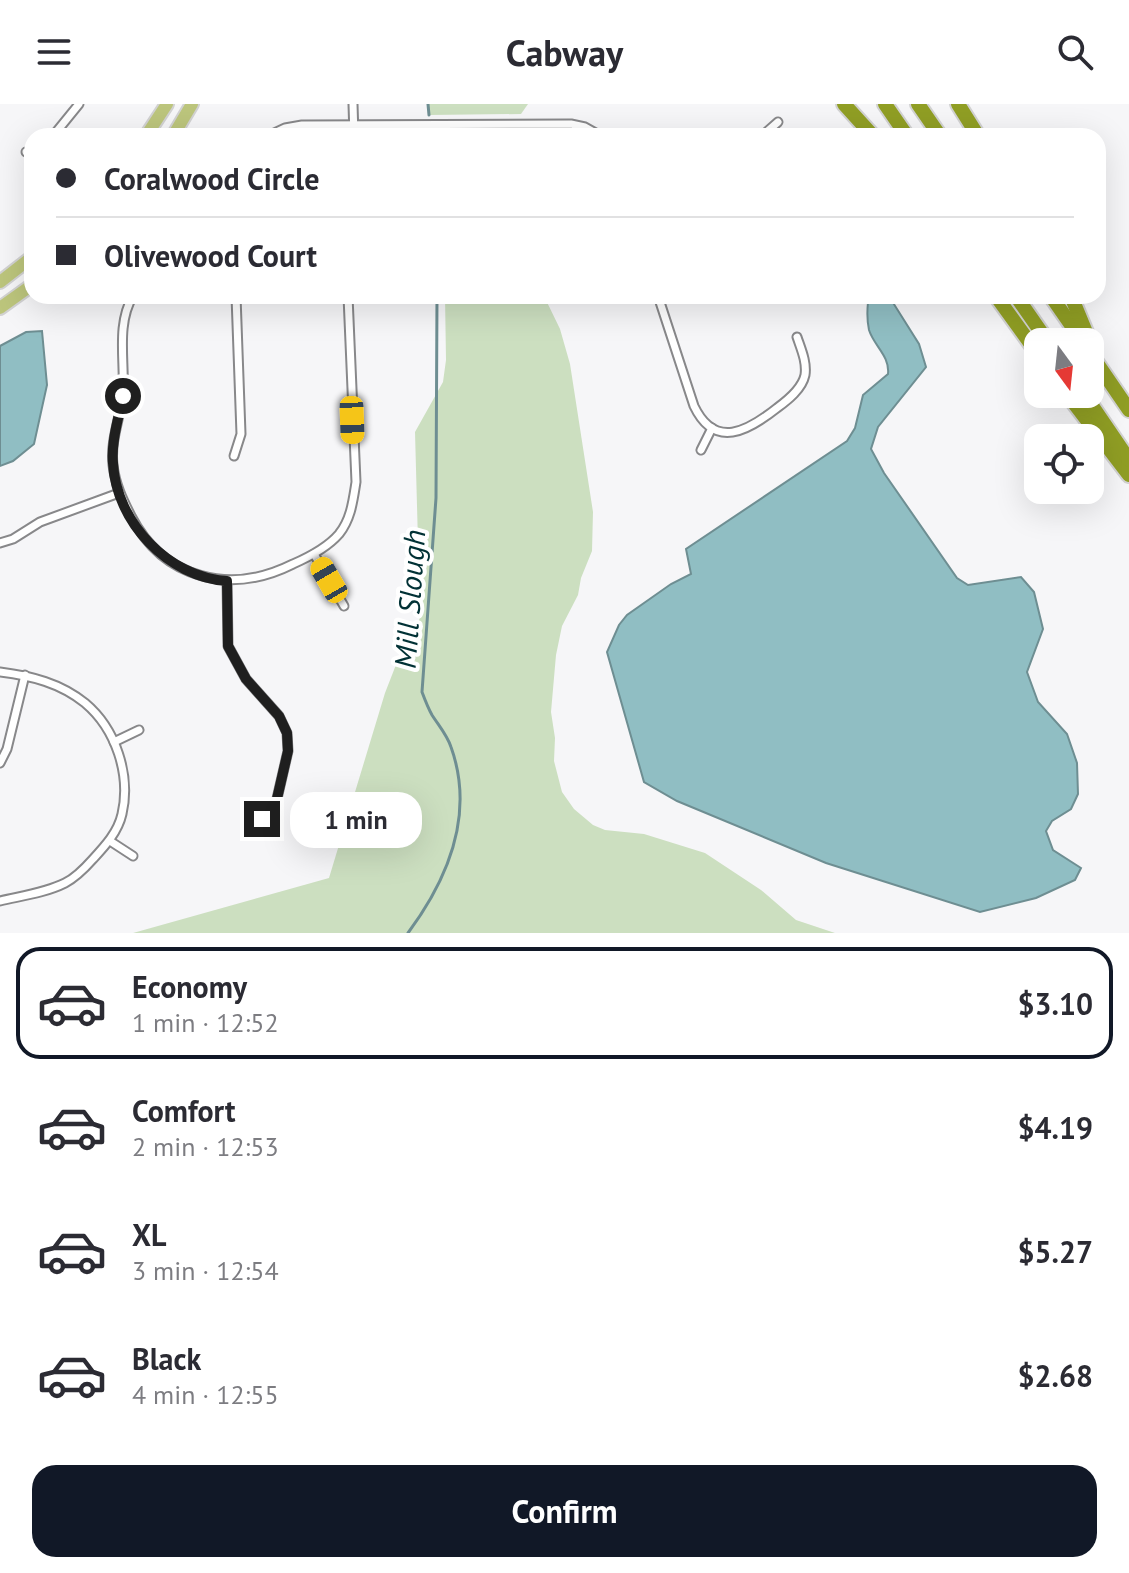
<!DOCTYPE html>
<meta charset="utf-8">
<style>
:root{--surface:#fff;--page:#f2f2f3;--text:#2b2b33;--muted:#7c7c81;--line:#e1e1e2;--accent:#111827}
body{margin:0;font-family:"PT Sans",sans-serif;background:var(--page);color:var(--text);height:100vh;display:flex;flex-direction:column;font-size:30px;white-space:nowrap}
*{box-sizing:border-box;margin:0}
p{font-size:26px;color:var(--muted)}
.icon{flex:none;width:44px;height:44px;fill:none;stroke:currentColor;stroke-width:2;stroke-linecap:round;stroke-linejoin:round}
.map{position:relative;height:829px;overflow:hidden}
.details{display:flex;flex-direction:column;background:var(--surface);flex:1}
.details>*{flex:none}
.banner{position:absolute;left:24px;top:24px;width:1082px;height:176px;border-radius:24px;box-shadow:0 8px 32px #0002;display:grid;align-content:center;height:176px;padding:0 32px;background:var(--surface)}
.needle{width:52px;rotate:165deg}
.controls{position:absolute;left:1024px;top:224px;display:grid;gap:16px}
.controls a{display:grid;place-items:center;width:80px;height:80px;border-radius:16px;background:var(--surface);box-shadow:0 8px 32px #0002;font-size:40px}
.end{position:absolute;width:36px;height:36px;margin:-18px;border:10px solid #1f1f1f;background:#fff;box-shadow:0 0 0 4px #fff}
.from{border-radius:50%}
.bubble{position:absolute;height:56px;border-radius:24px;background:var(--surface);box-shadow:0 8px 32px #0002;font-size:26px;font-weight:700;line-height:56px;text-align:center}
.car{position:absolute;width:24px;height:48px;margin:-24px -12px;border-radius:10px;box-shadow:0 0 6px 2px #0007;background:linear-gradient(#f5c518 24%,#345 0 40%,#f5c518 0 76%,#345 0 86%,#f5c518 0)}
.banner b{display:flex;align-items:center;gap:28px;height:76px;font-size:30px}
.banner b+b{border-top:2px solid var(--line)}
.banner i{width:20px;height:20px;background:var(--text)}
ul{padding:14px 0 0;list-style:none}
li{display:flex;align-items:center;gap:24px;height:112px;margin:0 16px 12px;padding:0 16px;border:4px solid transparent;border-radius:24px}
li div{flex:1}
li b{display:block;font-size:30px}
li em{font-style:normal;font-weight:700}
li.current{border-color:var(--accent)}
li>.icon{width:72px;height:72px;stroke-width:1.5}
.action{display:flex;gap:16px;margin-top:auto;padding:16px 32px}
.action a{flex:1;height:92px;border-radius:24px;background:var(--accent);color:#fff;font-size:32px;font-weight:700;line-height:92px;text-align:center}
header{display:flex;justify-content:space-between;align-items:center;height:104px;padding:0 32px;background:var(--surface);font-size:36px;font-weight:700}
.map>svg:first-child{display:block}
</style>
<header><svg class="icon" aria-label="menu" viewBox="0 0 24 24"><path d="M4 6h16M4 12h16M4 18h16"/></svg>Cabway<svg class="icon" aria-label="search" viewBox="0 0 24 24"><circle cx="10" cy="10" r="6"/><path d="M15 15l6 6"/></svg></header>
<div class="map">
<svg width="1129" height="829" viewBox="0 0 1129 829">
<rect width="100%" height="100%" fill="#f6f6f8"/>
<!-- green -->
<g fill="#ccdfc0">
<polygon points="428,0 528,0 521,10 429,11"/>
<polygon points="445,192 544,192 560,225 570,260 593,408 592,447 581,474 578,491 562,522 556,551 551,608 555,634 554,657 562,688 574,705 593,721 605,726 644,730 705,749 761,786 796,816 835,829 133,829 329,774 385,589 399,553 415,535 420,512 415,328 443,278 446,256"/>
</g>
<!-- water -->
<g fill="#90bec3" stroke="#6e8e92" stroke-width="2">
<path d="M 875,192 L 892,197 L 919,240 L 926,263 L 878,323 L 871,345 L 884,369 L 957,474 L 968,481 L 1021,473 L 1034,488 L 1043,525 L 1027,568 L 1038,598 L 1067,630 L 1077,659 L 1078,690 L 1071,705 L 1052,717 L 1046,727 L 1053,746 L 1081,764 L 1075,776 L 1036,794 L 980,808 L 826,759 L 677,697 L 644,678 L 607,548 L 619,521 L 627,511 L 671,480 L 691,470 L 686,445 L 847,337 L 855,324 L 863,291 L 888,270 C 890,252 874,242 869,226 C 867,217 867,208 868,198 Z"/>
<polygon points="42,227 47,281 34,340 13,357 0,362 0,242 26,228"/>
</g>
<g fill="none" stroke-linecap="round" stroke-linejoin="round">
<!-- stream -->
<g stroke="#6e8e92" stroke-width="3">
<polyline points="428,0 429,11"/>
<path d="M 408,829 C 448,775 475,710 451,643 C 447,631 439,622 432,611 C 428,604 425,596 422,588 L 436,394 L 437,192"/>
</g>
<defs>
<g id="street">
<polyline points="353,0 354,32"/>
<polyline points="53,32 79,0"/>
<polyline points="268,32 285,24 302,21 571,20 585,23 601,32"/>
<polyline points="762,32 778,18"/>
<polyline points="26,48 32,47"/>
<path d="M 133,192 C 116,220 125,257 123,288 C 121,312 110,336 113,361 C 115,380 123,396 131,412 C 164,476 231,491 293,460 C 309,453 327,444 339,430 C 351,415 353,397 356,378 L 348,192"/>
<path d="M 658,192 L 694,302 C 715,346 748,327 777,304 C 788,296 802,285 805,271 C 807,258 801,245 797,233"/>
<polyline points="701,346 712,324"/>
<polyline points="234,352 241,330 236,192"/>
<polyline points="0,439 13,435 40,418 119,389"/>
<polyline points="314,450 344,502"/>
<polyline points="227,477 228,542 246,575 279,612 287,629 288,647 276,699 262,715"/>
<path d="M 0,568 C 32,572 60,579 85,599 C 116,625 131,671 122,710 C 118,728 105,742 93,755 C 85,764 75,774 65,779 C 45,789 21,792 0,797"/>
<polyline points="114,638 139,626"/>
<polyline points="0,659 7,645 25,571"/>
<polyline points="110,737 133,752"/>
</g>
<g id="primary">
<polyline points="146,32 167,0"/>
<polyline points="173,32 192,0"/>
<polyline points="0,178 32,153"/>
<polyline points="0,204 32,181"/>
</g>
<g id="highway">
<polyline points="844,0 873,32"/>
<polyline points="885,0 907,32"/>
<polyline points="918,0 940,32"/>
<polyline points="958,0 978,32"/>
<polyline points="996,192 1038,250"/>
<polyline points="1016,192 1048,238"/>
<polyline points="1051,192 1083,238"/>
<polyline points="1071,192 1090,238"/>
<polyline points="1090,249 1129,306"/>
<polyline points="1067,290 1129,371"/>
<polyline points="1084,290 1129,356"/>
</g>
</defs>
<!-- street casing -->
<use href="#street" stroke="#88888a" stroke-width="11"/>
<!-- primary casing -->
<use href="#primary" stroke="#d2d2d2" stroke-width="16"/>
<!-- highway casing -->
<use href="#highway" stroke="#d2d2d2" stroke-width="18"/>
<!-- street -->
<use href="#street" stroke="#fff" stroke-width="7"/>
<!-- primary -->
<use href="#primary" stroke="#bcc57c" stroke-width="12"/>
<!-- highway -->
<use href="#highway" stroke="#909e24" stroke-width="14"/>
</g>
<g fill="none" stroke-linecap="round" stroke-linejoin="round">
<!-- route -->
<path stroke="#1f1f1f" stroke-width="10" d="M 123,292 C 119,313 111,337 113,359 C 116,418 168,473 227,477 L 228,542 L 246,575 L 279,612 L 287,629 L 288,647 L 276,699 L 262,715"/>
</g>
<g text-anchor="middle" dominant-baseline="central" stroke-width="8" stroke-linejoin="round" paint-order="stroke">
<!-- water labels -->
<g font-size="30" font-style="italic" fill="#013135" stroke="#fff">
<text transform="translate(409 495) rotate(-86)">Mill Slough</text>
</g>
</g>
</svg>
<div class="controls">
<a><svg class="needle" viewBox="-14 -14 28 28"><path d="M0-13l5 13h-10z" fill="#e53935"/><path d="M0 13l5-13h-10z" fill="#7c7c81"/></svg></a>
<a><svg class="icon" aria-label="locate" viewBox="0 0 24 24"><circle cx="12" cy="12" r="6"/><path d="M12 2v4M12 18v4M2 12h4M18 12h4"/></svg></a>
</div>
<i class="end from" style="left:123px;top:292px"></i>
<i class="end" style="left:262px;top:715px"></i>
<div class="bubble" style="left:290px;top:688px;width:132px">1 min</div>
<i class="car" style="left:352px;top:316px;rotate:178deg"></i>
<i class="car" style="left:329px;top:476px;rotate:330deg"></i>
<div class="banner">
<b><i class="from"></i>Coralwood Circle</b>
<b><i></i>Olivewood Court</b>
</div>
</div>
<section class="details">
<ul>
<li class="current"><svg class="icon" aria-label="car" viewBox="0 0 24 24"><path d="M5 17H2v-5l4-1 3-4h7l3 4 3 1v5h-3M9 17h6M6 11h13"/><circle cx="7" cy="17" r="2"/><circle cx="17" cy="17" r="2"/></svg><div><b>Economy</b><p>1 min · 12:52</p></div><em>$3.10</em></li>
<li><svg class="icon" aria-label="car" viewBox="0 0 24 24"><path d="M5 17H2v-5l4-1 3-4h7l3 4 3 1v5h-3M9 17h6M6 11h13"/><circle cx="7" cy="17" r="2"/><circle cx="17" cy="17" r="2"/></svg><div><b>Comfort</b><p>2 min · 12:53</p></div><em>$4.19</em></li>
<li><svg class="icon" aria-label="car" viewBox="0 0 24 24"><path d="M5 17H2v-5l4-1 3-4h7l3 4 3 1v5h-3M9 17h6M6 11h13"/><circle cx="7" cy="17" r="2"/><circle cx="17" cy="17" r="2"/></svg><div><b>XL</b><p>3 min · 12:54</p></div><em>$5.27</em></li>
<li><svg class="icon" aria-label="car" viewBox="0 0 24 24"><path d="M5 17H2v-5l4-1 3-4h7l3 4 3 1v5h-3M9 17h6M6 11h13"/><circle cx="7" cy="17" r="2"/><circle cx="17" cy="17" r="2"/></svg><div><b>Black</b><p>4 min · 12:55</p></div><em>$2.68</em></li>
</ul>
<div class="action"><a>Confirm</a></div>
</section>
